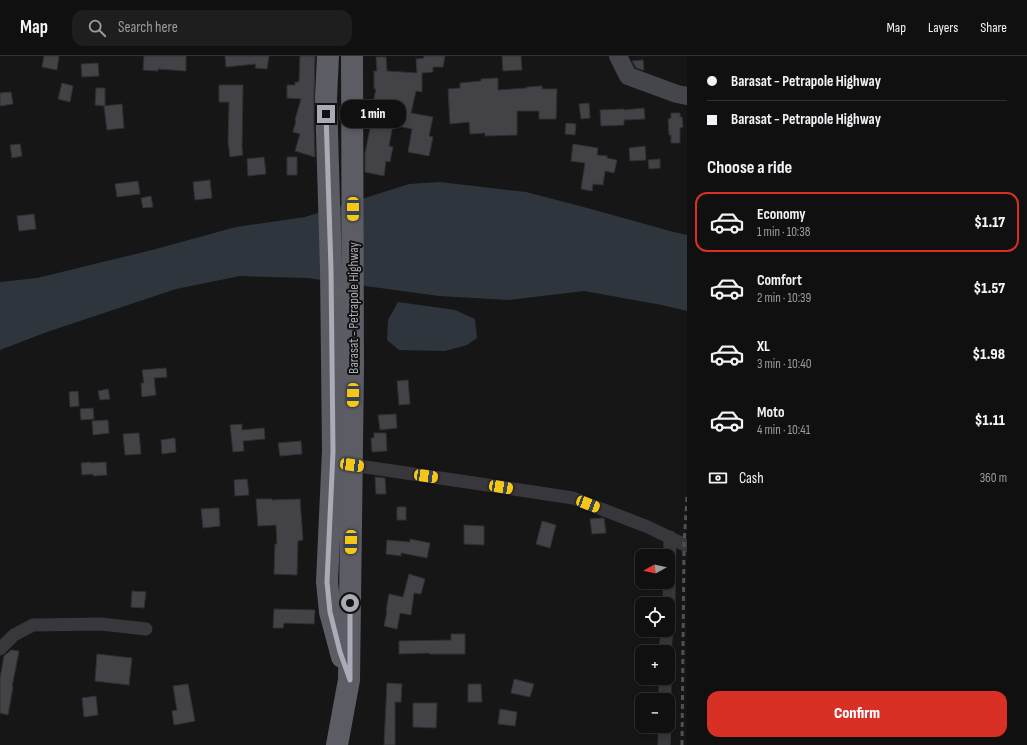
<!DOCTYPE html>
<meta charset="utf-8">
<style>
:root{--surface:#101011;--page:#1e1e1f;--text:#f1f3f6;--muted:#9c9d9f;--line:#303031;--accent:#d93025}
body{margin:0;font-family:"Sofia Sans Condensed",sans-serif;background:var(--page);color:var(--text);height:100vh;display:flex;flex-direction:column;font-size:15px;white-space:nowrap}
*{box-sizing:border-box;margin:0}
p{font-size:13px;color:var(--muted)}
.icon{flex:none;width:22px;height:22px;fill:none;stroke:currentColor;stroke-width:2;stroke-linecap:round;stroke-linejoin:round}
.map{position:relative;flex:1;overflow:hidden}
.drawer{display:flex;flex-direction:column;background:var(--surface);width:340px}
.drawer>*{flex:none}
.hud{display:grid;align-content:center;height:88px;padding:0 20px;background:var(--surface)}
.needle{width:26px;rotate:262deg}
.controls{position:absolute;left:635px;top:493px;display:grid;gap:8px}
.controls a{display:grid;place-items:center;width:40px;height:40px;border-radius:8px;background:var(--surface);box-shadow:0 2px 6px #0003,0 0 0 1px var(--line);font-size:20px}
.end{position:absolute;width:18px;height:18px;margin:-9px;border:5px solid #a9abb7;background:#111;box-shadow:0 0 0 2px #111}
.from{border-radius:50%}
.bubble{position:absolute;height:28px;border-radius:12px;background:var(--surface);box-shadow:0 2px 6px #0003,0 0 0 1px var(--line);font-size:13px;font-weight:800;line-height:28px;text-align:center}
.car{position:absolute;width:12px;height:24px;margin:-12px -6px;border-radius:5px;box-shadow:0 0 3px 1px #0007;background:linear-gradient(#f5c518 24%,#345 0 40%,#f5c518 0 76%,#345 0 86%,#f5c518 0)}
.hud b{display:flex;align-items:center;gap:14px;height:38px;font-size:15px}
.hud b+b{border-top:1px solid var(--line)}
.hud i{width:10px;height:10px;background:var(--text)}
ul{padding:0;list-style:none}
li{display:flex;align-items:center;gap:12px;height:60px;margin:0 8px 6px;padding:0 12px;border:2px solid transparent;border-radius:12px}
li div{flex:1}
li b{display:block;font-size:15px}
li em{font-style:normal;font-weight:800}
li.active{border-color:var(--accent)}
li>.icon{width:36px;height:36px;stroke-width:1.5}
h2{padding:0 20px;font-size:18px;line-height:48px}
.pay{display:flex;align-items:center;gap:10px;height:44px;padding:0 20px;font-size:15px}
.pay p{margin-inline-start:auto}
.button{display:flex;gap:8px;margin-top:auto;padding:8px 20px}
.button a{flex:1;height:46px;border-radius:12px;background:var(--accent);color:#fff;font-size:16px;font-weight:800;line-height:46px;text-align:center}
header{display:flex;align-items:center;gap:24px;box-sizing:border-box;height:56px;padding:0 20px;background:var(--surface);border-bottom:1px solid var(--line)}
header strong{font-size:19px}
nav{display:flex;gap:22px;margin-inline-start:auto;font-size:14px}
.search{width:280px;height:36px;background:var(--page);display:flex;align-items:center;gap:10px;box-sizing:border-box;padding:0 14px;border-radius:12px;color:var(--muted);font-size:15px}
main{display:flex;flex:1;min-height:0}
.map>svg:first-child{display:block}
</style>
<header>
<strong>Map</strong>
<div class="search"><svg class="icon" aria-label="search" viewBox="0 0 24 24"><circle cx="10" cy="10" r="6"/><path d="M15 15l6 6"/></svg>Search here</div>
<nav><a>Map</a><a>Layers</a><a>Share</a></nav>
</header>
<main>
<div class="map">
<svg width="687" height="689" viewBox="0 0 687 689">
<rect width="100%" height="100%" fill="#161617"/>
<!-- water -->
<g fill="#2f353d">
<polygon points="440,126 526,136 591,153 670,175 687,179 687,255 662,249 584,235 509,244 439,240 307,222 240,220 176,233 47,276 0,294 0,226 37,222 152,194 236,171 305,161 409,128"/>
<polygon points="398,246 455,254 475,263 477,282 467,289 445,295 399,294 387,284 388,264"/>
</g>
<!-- building -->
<g fill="#434347" stroke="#303033">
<polygon points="44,0 59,0 57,14 42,11"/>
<polygon points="144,0 186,0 186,15 158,13 158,15 143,14"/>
<polygon points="225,0 269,0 267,13 255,12 256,8 226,11"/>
<polygon points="300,0 315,0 314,42 314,72 315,101 295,95 300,78 293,76 296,65 295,64 301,43 287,42 287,29 295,29 295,26 299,26"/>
<polygon points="424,0 445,0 443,11 433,11 433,16 422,17 422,36 416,35 411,57 433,61 429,80 433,81 429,100 408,96 412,73 393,69 389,90 393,91 390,106 386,105 384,120 365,116 365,97 372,63 374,47 373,47 376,33 374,33 374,15 377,15 376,1 386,1 387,15 417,17 416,3 424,2"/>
<polygon points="502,0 521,0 522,14 503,15"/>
<polygon points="643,4 644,14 642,14 636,12 632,5"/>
<polygon points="98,7 99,20 82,21 81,8"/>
<polygon points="498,22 498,34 527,32 527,31 542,30 542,33 557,33 556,63 539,63 539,55 517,55 517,79 485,80 485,77 470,78 469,66 450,68 448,33 460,32 460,27 481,25 481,23"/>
<polygon points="62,27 73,30 70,46 58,43"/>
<polygon points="219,29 243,29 242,92 243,99 230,101 228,86 229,46 219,46"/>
<polygon points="96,32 105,32 105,50 95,49"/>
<polygon points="11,36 13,48 0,50 0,37"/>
<polygon points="589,47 590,62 581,63 579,48"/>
<polygon points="122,48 124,72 107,74 104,50"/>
<polygon points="644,52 645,63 624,64 624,69 601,70 600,54 624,53 624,54"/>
<polygon points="671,57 680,57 680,61 682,61 683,71 680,72 680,87 671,87 671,79 669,79 668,63 671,62"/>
<polygon points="566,67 576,68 575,79 565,78"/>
<polygon points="20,88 22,100 12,102 10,89"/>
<polygon points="573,88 598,92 597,99 607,100 607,102 617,104 614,117 605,115 603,129 593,128 592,135 581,133 585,107 571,105"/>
<polygon points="645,90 646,104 630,105 629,92"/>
<polygon points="264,101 266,118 248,120 247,103"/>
<rect x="287" y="101" width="10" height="18"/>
<polygon points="660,103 660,112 649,113 648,104"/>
<polygon points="210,124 212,142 195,144 193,126"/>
<polygon points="138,125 140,138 117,141 115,128"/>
<polygon points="151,140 153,151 143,152 141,142"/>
<polygon points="34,158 36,173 19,175 17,160"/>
<polygon points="166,312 167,321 154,322 156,339 142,341 141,327 144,327 142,314"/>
<polygon points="408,324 410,348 399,349 397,325"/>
<polygon points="108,333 110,343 100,344 98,335"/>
<polygon points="78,335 79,350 70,351 69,336"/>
<polygon points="93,352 94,363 81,364 80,353"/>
<polygon points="396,358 397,372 380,374 378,359"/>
<polygon points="108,364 109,377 93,379 92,365"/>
<polygon points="242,368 242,374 264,372 265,383 243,385 244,395 233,396 230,369"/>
<polygon points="139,377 141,398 125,399 123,378"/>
<polygon points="374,377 386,377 387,395 372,396 371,382 374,382"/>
<polygon points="175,382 176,396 162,398 161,384"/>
<polygon points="301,385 302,398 280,400 278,387"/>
<polygon points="91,406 91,407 106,406 107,419 93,420 93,418 82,419 81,407"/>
<polygon points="375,421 385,422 386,438 376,438"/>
<polygon points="247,423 249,439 235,440 234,424"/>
<polygon points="256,443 272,443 272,444 300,443 303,484 298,485 297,519 274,518 275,488 277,488 276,469 258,470"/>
<rect x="397" y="451" width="9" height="13"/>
<polygon points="219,452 220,470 203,472 201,453"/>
<polygon points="602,462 604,462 606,477 592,478 590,463"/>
<polygon points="542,465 556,469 550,492 536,488"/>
<polygon points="464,469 484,470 484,489 464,488"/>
<polygon points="410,483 430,487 427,502 401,497 401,500 386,498 387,484 410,486"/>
<polygon points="409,518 425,523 421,538 414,537 411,559 400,557 397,573 384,570 387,555 386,555 389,538 403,541"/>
<polygon points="132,535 146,536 144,552 131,551"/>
<polygon points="274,553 315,554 314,568 284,567 283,572 273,572"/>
<polygon points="451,578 465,578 465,598 429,598 429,597 399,598 399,585 451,584"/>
<polygon points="11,594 19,595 12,631 13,631 8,659 0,657 0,622 4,600"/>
<polygon points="97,598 132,602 129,629 95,625"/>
<polygon points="514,623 534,628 530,641 511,637"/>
<polygon points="387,627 402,628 401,646 395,646 395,689 384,689"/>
<polygon points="188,628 195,665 174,669 172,655 177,654 173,630"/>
<polygon points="468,628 481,628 482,646 468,646"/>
<polygon points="96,640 98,659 84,661 82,642"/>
<polygon points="413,647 437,647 436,672 413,671"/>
<polygon points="500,653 517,656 515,670 498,668"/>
</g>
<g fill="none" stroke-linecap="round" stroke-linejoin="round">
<!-- minor -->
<g stroke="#37373c" stroke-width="13">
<polyline points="352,409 501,431 573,442 648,471 687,490"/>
<polyline points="668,563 669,547 670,481"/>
<polyline points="0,593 14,579 33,569 101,568 146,573"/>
<polyline points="665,596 667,574"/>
<polyline points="665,622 665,644"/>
<polyline points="664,689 665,670"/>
</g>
<!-- secondary -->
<polyline stroke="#45464c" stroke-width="18" points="618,0 628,20 677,38 687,40"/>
<!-- trunk -->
<g stroke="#5b5c64" stroke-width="22">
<polyline points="328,0 326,42 331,213 333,395 327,526 330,556 342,601"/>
<polyline points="337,689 349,624 353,311 352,0"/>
</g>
<!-- rail -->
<polyline stroke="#505157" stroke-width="3" stroke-dasharray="5 4" stroke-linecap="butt" points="682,689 684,489 687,441"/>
</g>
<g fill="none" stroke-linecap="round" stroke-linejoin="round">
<!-- route -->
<polyline stroke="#a9abb7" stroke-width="5" points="326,58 331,213 333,396 327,526 330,556 340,596 350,624 350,547"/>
</g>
<g text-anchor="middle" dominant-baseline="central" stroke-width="4" stroke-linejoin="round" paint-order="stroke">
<!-- street labels -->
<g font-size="14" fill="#a9abb7" stroke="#111112">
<text transform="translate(353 252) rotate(-90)">Barasat - Petrapole Highway</text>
</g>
</g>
</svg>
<div class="controls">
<a><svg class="needle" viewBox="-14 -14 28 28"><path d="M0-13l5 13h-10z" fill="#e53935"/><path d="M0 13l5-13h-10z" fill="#9c9d9f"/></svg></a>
<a><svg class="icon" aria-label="locate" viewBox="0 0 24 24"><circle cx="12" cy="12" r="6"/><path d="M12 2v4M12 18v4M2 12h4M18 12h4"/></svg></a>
<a>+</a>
<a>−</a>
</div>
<i class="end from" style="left:350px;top:547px"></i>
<i class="end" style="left:326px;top:58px"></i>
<div class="bubble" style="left:340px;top:44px;width:66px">1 min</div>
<i class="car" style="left:353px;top:153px;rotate:180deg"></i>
<i class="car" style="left:353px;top:339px;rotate:181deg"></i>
<i class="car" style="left:352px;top:409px;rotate:98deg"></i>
<i class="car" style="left:426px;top:420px;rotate:98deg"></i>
<i class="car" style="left:501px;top:431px;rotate:99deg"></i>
<i class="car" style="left:588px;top:448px;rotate:111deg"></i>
<i class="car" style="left:351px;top:486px;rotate:181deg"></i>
</div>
<section class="drawer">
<div class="hud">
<b><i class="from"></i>Barasat - Petrapole Highway</b>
<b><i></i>Barasat - Petrapole Highway</b>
</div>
<h2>Choose a ride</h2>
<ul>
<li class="active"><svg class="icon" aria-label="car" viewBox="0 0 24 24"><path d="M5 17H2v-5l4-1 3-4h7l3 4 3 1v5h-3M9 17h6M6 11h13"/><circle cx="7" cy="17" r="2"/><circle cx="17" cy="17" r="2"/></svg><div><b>Economy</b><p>1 min · 10:38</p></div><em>$1.17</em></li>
<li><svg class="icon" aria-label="car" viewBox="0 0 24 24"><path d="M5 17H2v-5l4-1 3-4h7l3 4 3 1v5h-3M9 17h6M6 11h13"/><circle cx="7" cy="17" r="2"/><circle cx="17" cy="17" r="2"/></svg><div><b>Comfort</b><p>2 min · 10:39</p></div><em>$1.57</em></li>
<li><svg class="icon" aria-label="car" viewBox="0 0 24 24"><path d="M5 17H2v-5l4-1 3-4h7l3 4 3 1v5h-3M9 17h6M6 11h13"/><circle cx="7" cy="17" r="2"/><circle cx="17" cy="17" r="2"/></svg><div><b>XL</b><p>3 min · 10:40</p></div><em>$1.98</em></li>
<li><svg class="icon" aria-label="car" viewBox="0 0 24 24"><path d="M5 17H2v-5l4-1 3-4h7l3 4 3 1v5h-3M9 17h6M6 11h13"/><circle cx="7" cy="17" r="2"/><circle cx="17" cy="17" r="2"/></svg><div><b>Moto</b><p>4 min · 10:41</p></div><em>$1.11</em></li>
</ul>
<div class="pay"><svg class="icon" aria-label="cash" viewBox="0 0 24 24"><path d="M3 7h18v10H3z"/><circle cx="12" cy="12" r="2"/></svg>Cash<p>360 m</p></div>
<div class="button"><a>Confirm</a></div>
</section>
</main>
